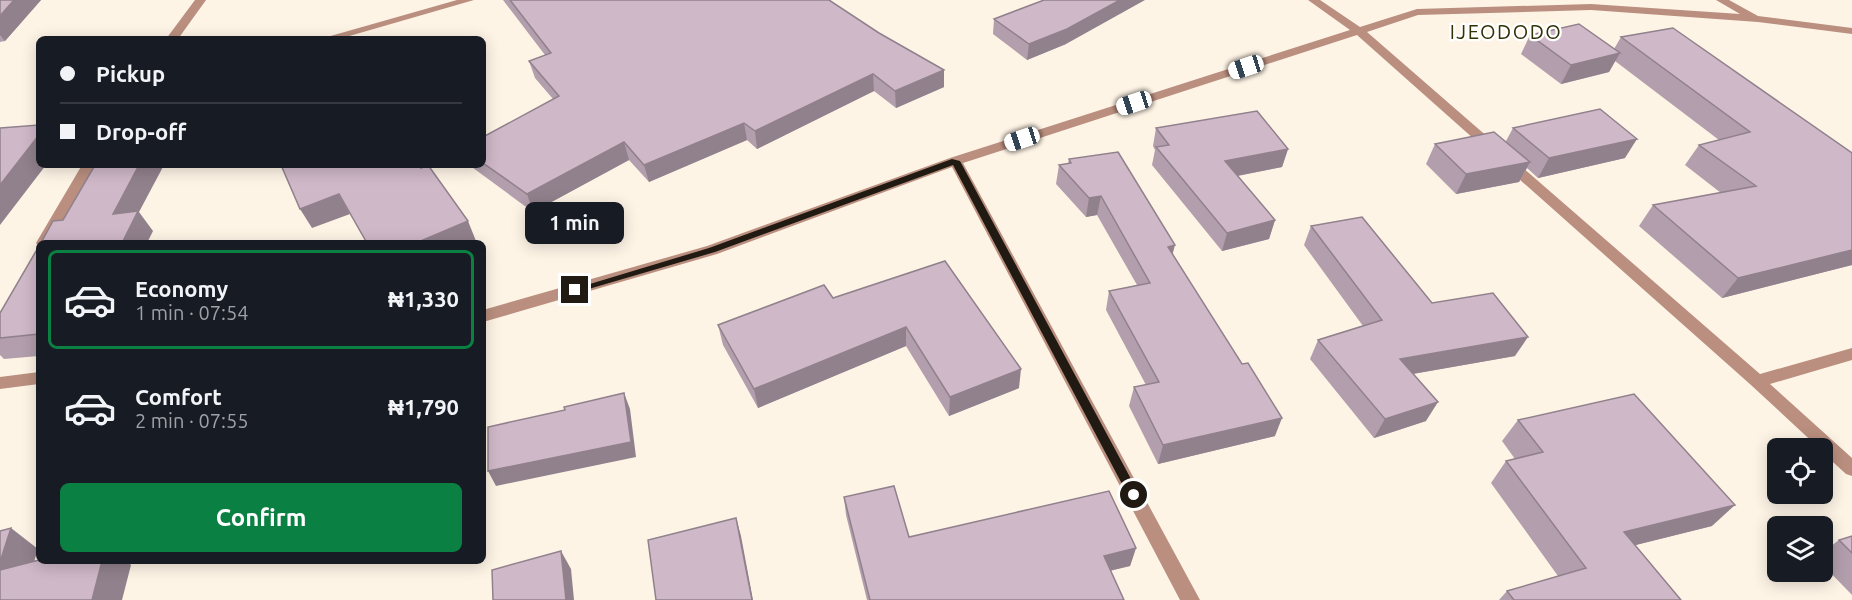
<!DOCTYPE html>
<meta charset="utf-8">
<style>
:root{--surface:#171b24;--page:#20242c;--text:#f1f3f6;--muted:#9ea1a6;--line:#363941;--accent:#0b8043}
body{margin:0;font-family:Ubuntu,sans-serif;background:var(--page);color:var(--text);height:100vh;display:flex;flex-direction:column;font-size:22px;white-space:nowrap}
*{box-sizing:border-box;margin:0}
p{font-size:20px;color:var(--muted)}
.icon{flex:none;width:33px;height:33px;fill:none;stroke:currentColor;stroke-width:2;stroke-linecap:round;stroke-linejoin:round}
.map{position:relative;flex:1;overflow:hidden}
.sheet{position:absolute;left:36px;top:240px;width:450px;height:324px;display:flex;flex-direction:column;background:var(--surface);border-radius:9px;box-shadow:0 3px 15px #0003}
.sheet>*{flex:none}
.banner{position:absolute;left:36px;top:36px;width:450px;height:132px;border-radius:9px;box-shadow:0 3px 15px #0003;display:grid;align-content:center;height:132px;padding:0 24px;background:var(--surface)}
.tools{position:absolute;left:1767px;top:438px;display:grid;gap:12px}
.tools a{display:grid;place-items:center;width:66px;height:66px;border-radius:9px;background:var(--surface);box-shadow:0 3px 15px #0003;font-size:30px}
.end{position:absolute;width:27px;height:27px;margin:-14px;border:8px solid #201a12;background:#fff;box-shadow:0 0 0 3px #fff}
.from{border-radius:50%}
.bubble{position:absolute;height:42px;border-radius:9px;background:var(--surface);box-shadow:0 3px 15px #0003;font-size:20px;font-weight:700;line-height:42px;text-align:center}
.car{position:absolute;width:18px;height:36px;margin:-18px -9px;border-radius:8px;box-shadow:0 0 4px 2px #0007;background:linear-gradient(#fff 24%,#345 0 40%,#fff 0 76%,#345 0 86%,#fff 0)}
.banner b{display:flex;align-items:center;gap:21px;height:57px;font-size:22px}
.banner b+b{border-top:2px solid var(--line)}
.banner i{width:15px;height:15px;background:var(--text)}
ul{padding:10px 0 0;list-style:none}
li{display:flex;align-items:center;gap:18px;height:99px;margin:0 12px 9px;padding:0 12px;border:3px solid transparent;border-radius:9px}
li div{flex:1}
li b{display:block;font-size:22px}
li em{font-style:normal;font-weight:700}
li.selected{border-color:var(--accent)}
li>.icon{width:54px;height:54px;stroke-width:1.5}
.cta{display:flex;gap:12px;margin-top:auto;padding:12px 24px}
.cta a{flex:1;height:69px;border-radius:9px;background:var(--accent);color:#fff;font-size:24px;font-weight:700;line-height:69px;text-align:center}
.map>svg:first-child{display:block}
</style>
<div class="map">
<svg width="1852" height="600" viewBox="0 0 1852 600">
<rect width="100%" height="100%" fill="#fef4e6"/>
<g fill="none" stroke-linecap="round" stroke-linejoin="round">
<!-- minor -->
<g fill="#ba8f7f" fill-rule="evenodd">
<polygon points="195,0 206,0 178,39 166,39"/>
<polygon points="457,0 474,0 339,39 320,39"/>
<polygon points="1308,0 1320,0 1360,27 1417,9 1591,4 1740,14 1716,0 1729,0 1758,16 1852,28 1852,34 1758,22 1591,10 1418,15 1367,32 1760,374 1852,348 1852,360 1770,384 1852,458 1852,476 1846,474 1822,452 1822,448 1819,448 1751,385 1357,35 963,163 1200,600 1180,600 952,167 717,254 483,322 483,310 707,246 950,158 1350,30"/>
<polygon points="82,165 96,165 50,243 39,243 38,246 36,243"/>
<polygon points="39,372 39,384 0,389 0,377"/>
</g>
</g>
<!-- wall -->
<g fill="#b29eac">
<polygon points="0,0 41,0 5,41 0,42"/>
<polygon points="503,0 830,0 944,87 896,108 874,91 757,149 747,140 649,182 629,160 533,212 469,165 483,165 483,137 553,99 535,78 529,61 545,55"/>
<polygon points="994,19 1066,44 1027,60 993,34"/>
<polygon points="1530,35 1614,49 1621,37 1852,153 1852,265 1722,298 1639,226 1653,205 1721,193 1685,165 1699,145 1719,140 1615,61 1609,72 1561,84 1521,54"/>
<polygon points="1156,128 1288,149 1282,167 1238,176 1275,220 1269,239 1222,251 1152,165 1155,150 1153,146"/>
<polygon points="1513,128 1625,158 1538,178 1527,168 1519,182 1456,194 1426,164 1435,144 1506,141"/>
<polygon points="1069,159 1173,254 1275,436 1158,464 1129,406 1134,387 1146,385 1106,310 1109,291 1137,285 1097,215 1086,217 1056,184 1059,165 1068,164"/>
<polygon points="1311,226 1432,303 1515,356 1413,374 1426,421 1374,438 1310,359 1318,340 1363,326 1304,245"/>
<polygon points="39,246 39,356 4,359 0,355 0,313"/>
<polygon points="945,261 1019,388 949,416 906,346 758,408 723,345 718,325 833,298"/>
<polygon points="1518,420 1712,526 1635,545 1681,600 1499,600 1507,591 1558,576 1491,483 1506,461 1515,459 1502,441"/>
<polygon points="844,497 909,537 1136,548 1130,566 1110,571 1124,600 867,600 846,515"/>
<polygon points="1852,536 1852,595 1822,564 1822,553 1839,540"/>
</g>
<!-- shaded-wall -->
<g fill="#91818c">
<polygon points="14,0 41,0 5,41 0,35 0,16"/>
<polygon points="1120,0 1145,0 1066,44 1027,60 1029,44"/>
<polygon points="1620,53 1609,72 1561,84 1571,65"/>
<polygon points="944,70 944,87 896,108 895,91"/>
<polygon points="873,74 874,91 757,149 755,131"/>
<polygon points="744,123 747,140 649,182 644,165"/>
<polygon points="39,135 39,165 46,165 0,225 0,185"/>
<polygon points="1637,139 1625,158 1538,178 1549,158"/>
<polygon points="624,142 629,160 533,212 527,194"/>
<polygon points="1288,149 1282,167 1220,179 1225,161"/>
<polygon points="1530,162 1519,182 1456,194 1466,174"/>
<polygon points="139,165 164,165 139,212 153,231 147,243 122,243 113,214"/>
<polygon points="339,194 350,214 312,228 300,209"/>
<polygon points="1101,196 1097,215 1086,217 1089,198"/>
<polygon points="1275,220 1269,239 1222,251 1227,233"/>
<polygon points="468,221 476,241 472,243 416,243"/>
<polygon points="1175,245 1170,264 1168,247"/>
<polygon points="1852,250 1852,265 1722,298 1738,278"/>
<polygon points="906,327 906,346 758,408 754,389"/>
<polygon points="1528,337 1515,356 1389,378 1400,359"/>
<polygon points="1021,369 1019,388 949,416 950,397"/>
<polygon points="624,393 630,409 636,457 496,486 488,471"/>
<polygon points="1438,402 1426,421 1374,438 1385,419"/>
<polygon points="1282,418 1275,436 1158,464 1163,445"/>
<polygon points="1735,505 1712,526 1604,553 1624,532"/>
<polygon points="736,518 741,536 753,600 752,600"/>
<polygon points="11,528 38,549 25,591 0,573 0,562"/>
<polygon points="1136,548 1130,566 1099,573 1104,556"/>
<polygon points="561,551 571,569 574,600 566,600"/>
<polygon points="102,561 127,561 131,565 122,600 92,600"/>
</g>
<!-- building -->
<g fill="#cfb8c8" stroke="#91818c" stroke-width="1.5">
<polygon points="0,0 14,0 0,16"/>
<polygon points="510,0 829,0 879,33 944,70 895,91 873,74 755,131 744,123 644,165 624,142 527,194 483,163 483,137 559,96 529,61 551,53"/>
<polygon points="1044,0 1120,0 1067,29 1029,44 994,19"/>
<polygon points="1579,24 1620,53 1571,65 1530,35"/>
<polygon points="1673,28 1852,153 1852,250 1738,278 1653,205 1756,186 1699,145 1750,132 1621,37"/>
<polygon points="1600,109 1637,139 1549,158 1513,128"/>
<polygon points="1257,111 1288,149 1225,161 1275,220 1227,233 1156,147 1169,145 1156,128"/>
<polygon points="39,125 39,135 0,185 0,128"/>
<polygon points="1494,132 1530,162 1466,174 1435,144"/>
<polygon points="1118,152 1175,245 1168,247 1242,364 1248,363 1282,418 1163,445 1134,387 1159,382 1109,291 1150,283 1101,196 1089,198 1059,165 1071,163 1069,159"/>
<polygon points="95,165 139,165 113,214 138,211 122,243 41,243 53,221 63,220"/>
<polygon points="281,165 421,165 421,168 428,165 468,221 416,243 367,243 339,194 300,209"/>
<polygon points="1362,217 1432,303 1493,293 1528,337 1400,359 1438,402 1385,419 1318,340 1382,320 1311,226"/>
<polygon points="39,246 39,334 0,338 0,313"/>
<polygon points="945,261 1021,369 950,397 906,327 754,389 718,325 824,285 833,298"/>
<polygon points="624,393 631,442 488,471 488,427 565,410 564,407"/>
<polygon points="1634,394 1735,505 1624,532 1681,600 1514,600 1507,591 1586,568 1506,461 1543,452 1518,420"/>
<polygon points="894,486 909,537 1109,491 1136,548 1104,556 1124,600 870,600 844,497"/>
<polygon points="736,518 752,600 656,600 648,540"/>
<polygon points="11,528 0,562 0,531"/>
<polygon points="1852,536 1852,553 1839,540"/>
<polygon points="561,551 566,600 493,600 492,570"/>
<polygon points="39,560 102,561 92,600 0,600 0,570"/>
</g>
<!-- route -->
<polygon fill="#201a12" points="952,159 960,161 1138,492 1138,499 1130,499 953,165 715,252 575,293 570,290 709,248"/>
<g text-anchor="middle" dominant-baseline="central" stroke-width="4.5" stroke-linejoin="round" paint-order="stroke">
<!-- far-quarter labels -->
<g font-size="20" letter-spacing="1.5" fill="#303107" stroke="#fff">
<text x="1506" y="31">IJEODODO</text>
</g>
</g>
</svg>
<div class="tools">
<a><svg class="icon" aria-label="locate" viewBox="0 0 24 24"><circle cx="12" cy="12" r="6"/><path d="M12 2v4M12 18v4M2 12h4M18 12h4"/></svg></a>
<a><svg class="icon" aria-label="layers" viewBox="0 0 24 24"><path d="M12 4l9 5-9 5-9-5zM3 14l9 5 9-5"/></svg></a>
</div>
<i class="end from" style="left:1134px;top:495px"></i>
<i class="end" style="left:575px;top:290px"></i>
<div class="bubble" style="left:525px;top:202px;width:99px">1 min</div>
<i class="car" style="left:1246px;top:67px;rotate:252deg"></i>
<i class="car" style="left:1134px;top:103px;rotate:252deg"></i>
<i class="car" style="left:1022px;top:139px;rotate:252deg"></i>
<div class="banner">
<b><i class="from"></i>Pickup</b>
<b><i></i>Drop-off</b>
</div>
<section class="sheet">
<ul>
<li class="selected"><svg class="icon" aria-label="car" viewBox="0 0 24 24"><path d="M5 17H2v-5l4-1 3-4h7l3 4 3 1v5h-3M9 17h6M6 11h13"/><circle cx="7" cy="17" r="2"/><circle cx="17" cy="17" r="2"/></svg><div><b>Economy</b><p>1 min · 07:54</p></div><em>₦1,330</em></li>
<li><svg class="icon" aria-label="car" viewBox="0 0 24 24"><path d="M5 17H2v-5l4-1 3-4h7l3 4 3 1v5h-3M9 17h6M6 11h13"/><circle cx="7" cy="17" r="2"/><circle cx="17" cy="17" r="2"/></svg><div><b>Comfort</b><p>2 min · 07:55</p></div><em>₦1,790</em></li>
</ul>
<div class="cta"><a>Confirm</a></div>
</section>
</div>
